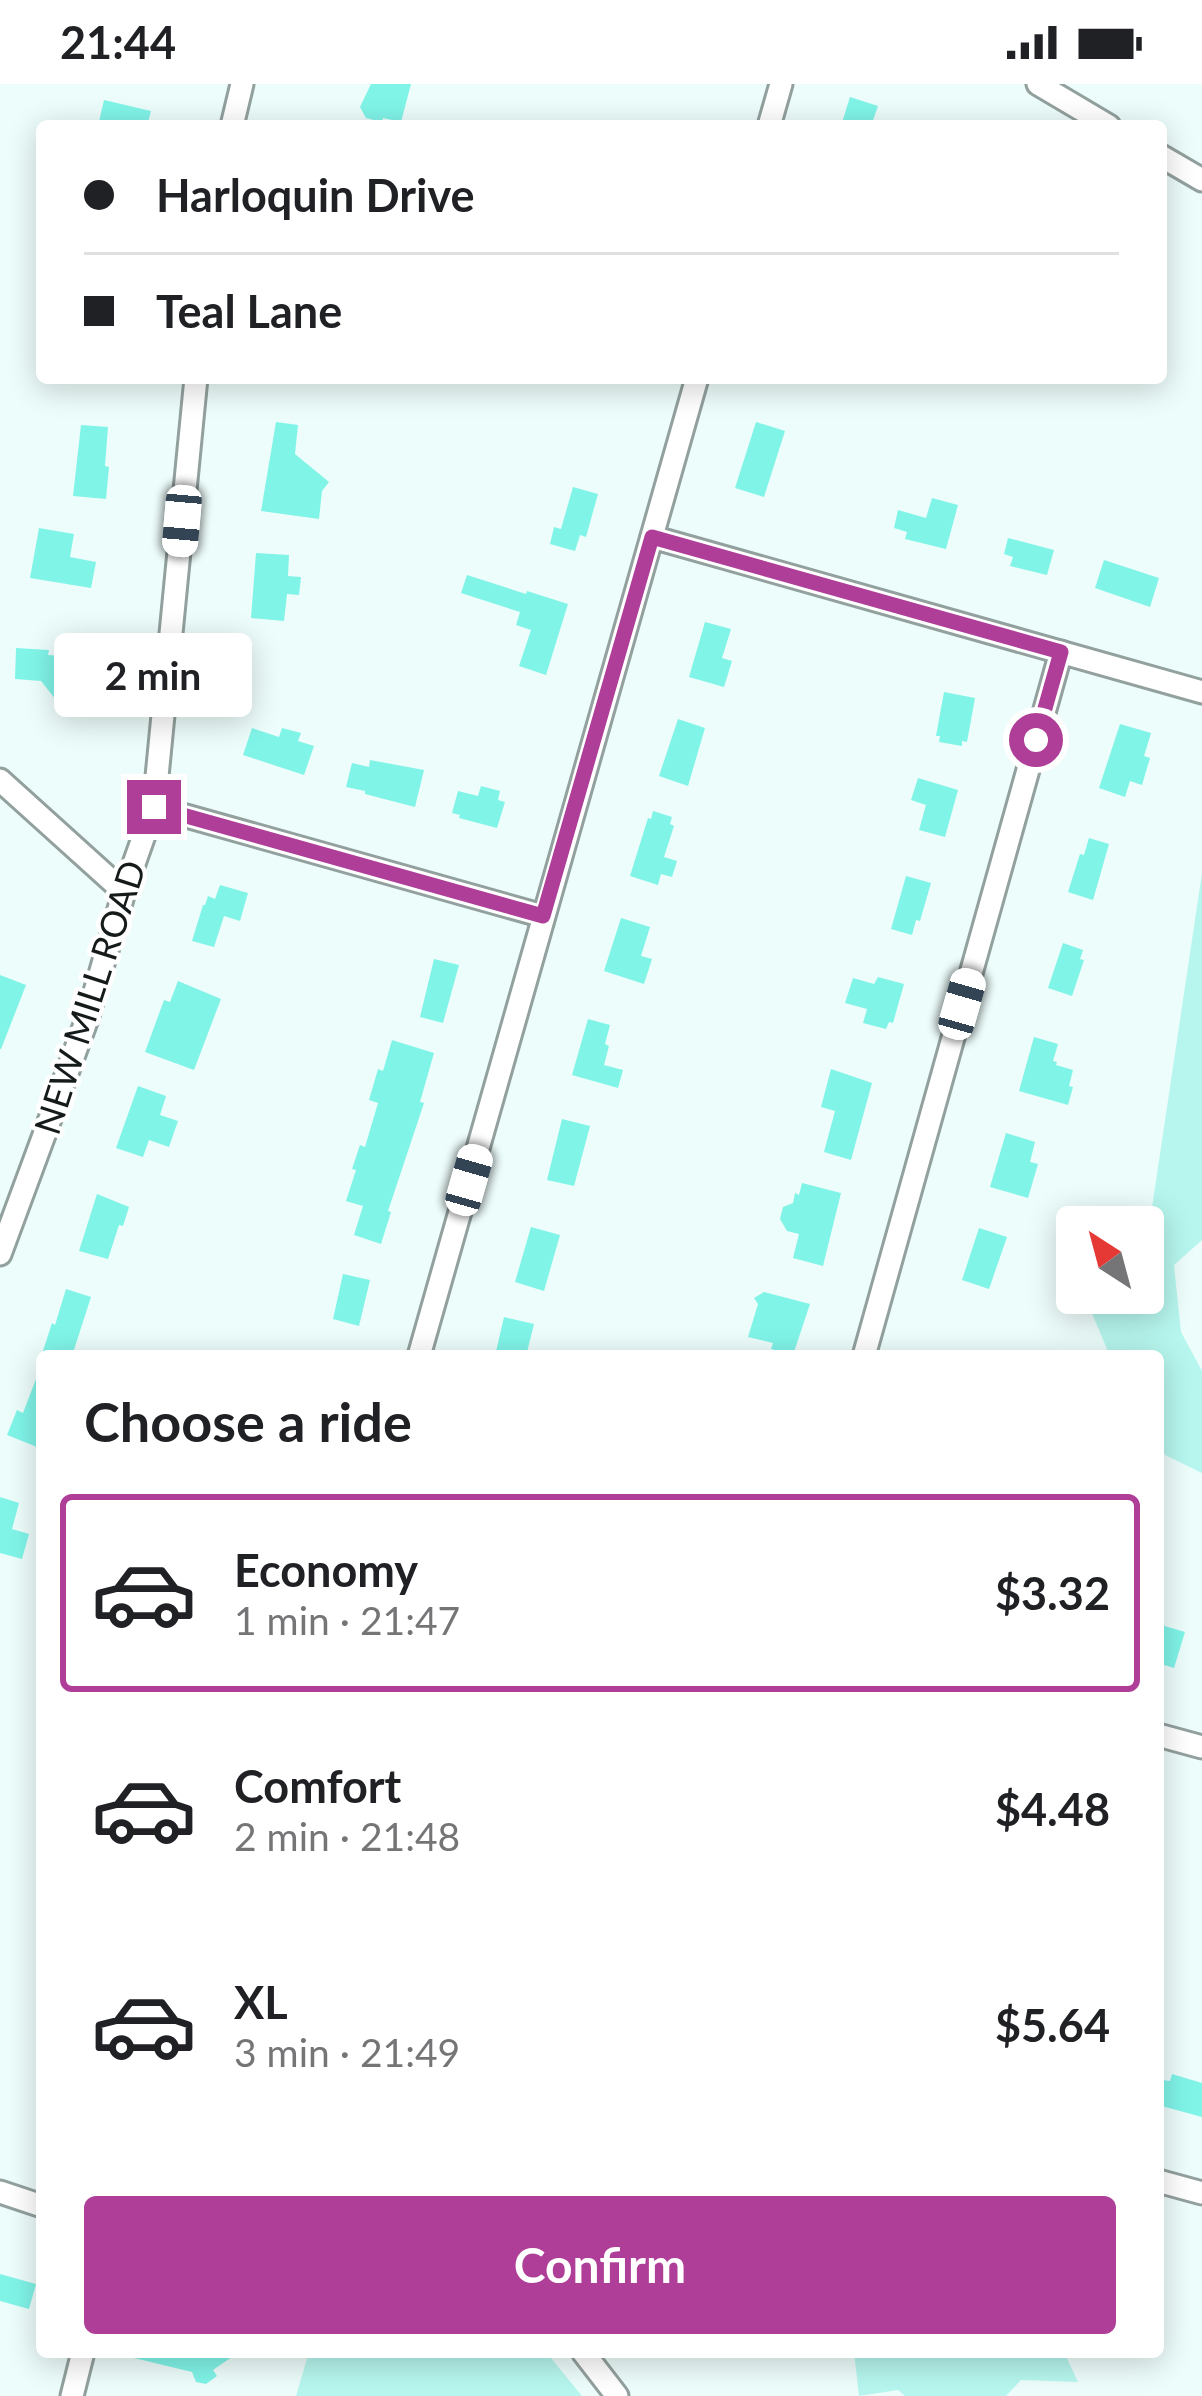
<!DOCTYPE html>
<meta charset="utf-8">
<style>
:root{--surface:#fff;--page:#f2f2f2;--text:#202124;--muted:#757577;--line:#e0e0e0;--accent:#af3e98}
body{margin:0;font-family:Lato,sans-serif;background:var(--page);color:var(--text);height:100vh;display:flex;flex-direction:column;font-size:45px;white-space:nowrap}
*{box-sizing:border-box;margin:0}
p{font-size:39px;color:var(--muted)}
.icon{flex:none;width:66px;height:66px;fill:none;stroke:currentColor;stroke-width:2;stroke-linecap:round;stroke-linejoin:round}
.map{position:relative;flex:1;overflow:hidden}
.side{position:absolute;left:36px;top:1266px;width:1128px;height:1008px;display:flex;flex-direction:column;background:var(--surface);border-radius:12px;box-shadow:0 6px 30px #0003}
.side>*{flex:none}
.guide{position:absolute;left:36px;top:36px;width:1131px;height:264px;border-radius:12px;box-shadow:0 6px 30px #0003;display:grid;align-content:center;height:264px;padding:0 48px;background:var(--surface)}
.needle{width:78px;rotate:324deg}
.controls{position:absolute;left:1056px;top:1122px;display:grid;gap:24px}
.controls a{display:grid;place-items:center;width:108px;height:108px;border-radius:12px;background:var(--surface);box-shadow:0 6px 30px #0003;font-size:60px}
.end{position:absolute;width:54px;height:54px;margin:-27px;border:15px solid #af3e98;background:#fff;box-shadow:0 0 0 6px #fff}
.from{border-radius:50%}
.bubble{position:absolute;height:84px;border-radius:12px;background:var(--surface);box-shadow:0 6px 30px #0003;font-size:39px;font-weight:700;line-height:84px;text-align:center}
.car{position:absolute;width:36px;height:72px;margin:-36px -18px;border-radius:15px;box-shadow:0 0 9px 3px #0007;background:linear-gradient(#fff 24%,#345 0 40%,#fff 0 76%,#345 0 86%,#fff 0)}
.guide b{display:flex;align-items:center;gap:42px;height:114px;font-size:45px}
.guide b+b{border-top:3px solid var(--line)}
.guide i{width:30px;height:30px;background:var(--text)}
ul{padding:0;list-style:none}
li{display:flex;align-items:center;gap:36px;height:198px;margin:0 24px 18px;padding:0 24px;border:6px solid transparent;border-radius:12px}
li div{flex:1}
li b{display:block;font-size:45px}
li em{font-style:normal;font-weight:700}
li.on{border-color:var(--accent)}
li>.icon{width:108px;height:108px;stroke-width:1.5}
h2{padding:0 48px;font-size:54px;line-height:144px}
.action{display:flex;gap:24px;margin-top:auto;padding:24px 48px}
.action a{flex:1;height:138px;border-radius:12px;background:var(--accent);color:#fff;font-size:48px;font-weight:700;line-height:138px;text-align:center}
.status{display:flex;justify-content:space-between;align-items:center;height:84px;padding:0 60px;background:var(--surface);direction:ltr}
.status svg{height:33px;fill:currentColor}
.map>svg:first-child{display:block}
</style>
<div class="status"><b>21:44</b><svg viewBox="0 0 49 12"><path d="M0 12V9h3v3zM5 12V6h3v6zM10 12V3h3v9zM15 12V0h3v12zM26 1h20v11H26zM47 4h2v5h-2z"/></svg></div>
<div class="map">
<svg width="1202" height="2312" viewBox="0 0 1202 2312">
<rect width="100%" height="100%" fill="#edfdfb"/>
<!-- green -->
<g fill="#b6f6ee">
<polygon points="1202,789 1202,1156 1174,1181 1181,1248 1202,1287 1202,1389 1165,1371 1158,1357 1158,1272 1110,1272 1088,1220 1104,1209 1143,1209 1143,1184"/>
<polygon points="309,2268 546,2268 582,2312 296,2312"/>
<polygon points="854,2268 1064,2268 1078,2298 1021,2296 1006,2312 905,2312 898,2306 859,2312"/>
</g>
<!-- building -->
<g fill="#81f4e8">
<polygon points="371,0 411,0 401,38 383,34 382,38 366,34 360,23"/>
<polygon points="850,13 878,22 871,42 841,42"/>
<polygon points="104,16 151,27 147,42 98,42"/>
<polygon points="276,338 298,341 295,370 329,398 322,407 319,435 261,427"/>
<polygon points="756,338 785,347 764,413 735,404"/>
<polygon points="81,341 108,343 105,382 109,383 106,415 73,412"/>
<polygon points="573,403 598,410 586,453 580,451 575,467 550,460 554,443 561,445"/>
<polygon points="932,414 958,421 946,465 905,455 907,448 894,444 898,426 926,434"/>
<polygon points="39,444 74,450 70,473 96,478 91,504 30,494"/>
<polygon points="1008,454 1054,466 1047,491 1010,482 1013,473 1004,470"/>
<polygon points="256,469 289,471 288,492 301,493 299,511 287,510 284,537 251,534"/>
<polygon points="1104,476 1159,494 1150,523 1095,504"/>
<polygon points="467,491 526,510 527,507 568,520 546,591 519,582 531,546 516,541 520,528 461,509"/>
<polygon points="705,538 731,545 722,574 732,577 724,603 689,593"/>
<polygon points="16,564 49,566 48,571 61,572 71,585 87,572 100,589 84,602 92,612 68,631 41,597 15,595"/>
<polygon points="944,608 975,614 967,658 962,657 962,662 939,658 940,652 936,652"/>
<polygon points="678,635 705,644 688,702 659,692"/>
<polygon points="1120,640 1151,649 1144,672 1150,674 1142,701 1130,697 1125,713 1099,704"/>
<polygon points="252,644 279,653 282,644 301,649 298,657 314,662 304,691 243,671"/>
<polygon points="370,676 424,686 415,723 365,710 365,707 346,703 352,679 369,683"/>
<polygon points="918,694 958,706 945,753 919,746 926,721 911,716"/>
<polygon points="481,702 500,707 498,716 505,718 497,744 459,734 460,731 452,729 458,707 478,712"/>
<polygon points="653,727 672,733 670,740 674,742 664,773 677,777 672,793 661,790 658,801 630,792 648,734 651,735"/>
<polygon points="1089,754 1109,760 1093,816 1068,808 1080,770 1084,771"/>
<polygon points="906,792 931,799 920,837 916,836 912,851 891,845"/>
<polygon points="220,801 248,809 240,837 224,832 214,863 192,857 203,821 205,821 208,812 215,815"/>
<polygon points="621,834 650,843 641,872 652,875 644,900 604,887"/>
<polygon points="1063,859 1083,866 1080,875 1084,876 1072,912 1048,904"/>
<polygon points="434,875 459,881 443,939 420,933"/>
<polygon points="0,891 26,901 1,965 0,965"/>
<polygon points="878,893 904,900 893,939 889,938 886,945 863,939 867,925 845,919 853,894 874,900"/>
<polygon points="178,897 221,915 194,986 145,968 164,916 170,918"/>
<polygon points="588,935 610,941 605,960 609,962 604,981 623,986 618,1004 572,991"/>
<polygon points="1034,953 1058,960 1053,977 1057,978 1056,981 1073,986 1069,1002 1073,1003 1068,1021 1019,1007"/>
<polygon points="392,956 434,969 420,1018 424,1019 388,1127 391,1128 381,1160 354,1151 363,1122 346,1117 356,1086 352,1085 360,1061 365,1063 378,1019 369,1016 378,985 383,987"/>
<polygon points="831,985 872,999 851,1076 824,1068 835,1027 821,1023"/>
<polygon points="138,1002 166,1012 160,1031 178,1037 169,1063 149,1056 143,1073 116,1064"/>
<polygon points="562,1035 590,1042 574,1102 547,1096"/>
<polygon points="1006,1049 1035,1058 1030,1078 1038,1080 1028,1114 990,1103"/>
<polygon points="802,1099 841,1109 823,1182 793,1174 799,1150 787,1147 780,1135 783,1123 793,1119 795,1109 799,1111"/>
<polygon points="97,1110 129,1123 123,1142 119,1141 108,1175 79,1167"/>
<polygon points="531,1143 560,1151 544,1207 515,1198"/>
<polygon points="979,1144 1007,1153 989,1205 962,1196"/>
<polygon points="343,1190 370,1196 359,1242 333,1235"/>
<polygon points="66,1205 91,1213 72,1272 60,1272 43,1267 52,1239 55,1241"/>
<polygon points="764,1208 810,1220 793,1271 771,1265 773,1259 748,1253 758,1220 754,1214"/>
<polygon points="504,1233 534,1240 526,1272 495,1272"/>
<polygon points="41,1282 42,1351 37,1363 7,1351 17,1326 23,1329"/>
<polygon points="0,1413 19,1419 12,1445 29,1450 22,1475 0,1469"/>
<polygon points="1158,1540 1185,1548 1174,1584 1158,1579"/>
<polygon points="1172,1990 1202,1999 1202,2033 1158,2021 1163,1996 1170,1997"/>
<polygon points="0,2190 36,2200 29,2225 0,2217"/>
<polygon points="135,2268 239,2268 213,2286 217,2292 206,2300 196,2298 192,2288 134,2274"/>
</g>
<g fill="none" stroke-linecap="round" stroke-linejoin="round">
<defs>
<g id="minor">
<polyline points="1038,0 1109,42"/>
<polyline points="232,42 242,0"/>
<polyline points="769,42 781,0"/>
<polyline points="1161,72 1202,96"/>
<polyline points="652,453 1202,608"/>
<polyline points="0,696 124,808"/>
<polyline points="154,723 543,832"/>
<polyline points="0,1170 87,935 124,808 154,723 196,294"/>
<polyline points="419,1272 697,294"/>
<polyline points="864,1272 1061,568"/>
<polyline points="1158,1651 1202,1663"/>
<polyline points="1158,2097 1202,2109"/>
<polyline points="0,2108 42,2122"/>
<polyline points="583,2268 617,2312"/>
<polyline points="72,2312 83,2268"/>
</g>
</defs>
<!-- minor casing -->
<use href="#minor" stroke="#92a09e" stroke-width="27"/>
<!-- minor -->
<use href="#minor" stroke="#fff" stroke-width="21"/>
</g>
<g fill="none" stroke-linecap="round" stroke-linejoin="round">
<!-- route -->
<polyline stroke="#af3e98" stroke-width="15" points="154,723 543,832 652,453 1061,568 1036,656"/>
</g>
<g text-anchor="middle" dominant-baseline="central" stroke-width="9" stroke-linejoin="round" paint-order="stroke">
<!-- street labels -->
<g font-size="36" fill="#151a1a" stroke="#fff">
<text transform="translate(89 913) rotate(-72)">NEW MILL ROAD</text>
</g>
</g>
</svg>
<div class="controls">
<a><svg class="needle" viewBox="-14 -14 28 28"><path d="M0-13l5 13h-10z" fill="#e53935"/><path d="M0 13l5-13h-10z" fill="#757577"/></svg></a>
</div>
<i class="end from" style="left:1036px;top:656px"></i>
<i class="end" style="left:154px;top:723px"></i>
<div class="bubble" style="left:54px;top:549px;width:198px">2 min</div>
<i class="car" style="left:182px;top:437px;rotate:185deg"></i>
<i class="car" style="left:962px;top:920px;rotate:16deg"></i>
<i class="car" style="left:469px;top:1096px;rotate:16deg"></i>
<div class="guide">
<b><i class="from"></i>Harloquin Drive</b>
<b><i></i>Teal Lane</b>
</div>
<section class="side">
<h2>Choose a ride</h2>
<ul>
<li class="on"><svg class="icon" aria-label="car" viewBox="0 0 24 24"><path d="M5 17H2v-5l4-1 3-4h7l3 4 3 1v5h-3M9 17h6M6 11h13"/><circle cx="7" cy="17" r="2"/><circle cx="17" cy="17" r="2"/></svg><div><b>Economy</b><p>1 min · 21:47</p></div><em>$3.32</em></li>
<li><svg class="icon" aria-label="car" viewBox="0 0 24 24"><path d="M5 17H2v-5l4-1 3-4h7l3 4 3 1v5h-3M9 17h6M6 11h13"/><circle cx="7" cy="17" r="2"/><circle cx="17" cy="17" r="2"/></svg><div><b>Comfort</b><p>2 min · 21:48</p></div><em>$4.48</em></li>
<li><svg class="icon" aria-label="car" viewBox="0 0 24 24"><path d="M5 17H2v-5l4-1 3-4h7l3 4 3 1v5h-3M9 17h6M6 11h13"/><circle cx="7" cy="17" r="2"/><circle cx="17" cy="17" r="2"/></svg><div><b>XL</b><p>3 min · 21:49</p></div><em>$5.64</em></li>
</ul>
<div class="action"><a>Confirm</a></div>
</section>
</div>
